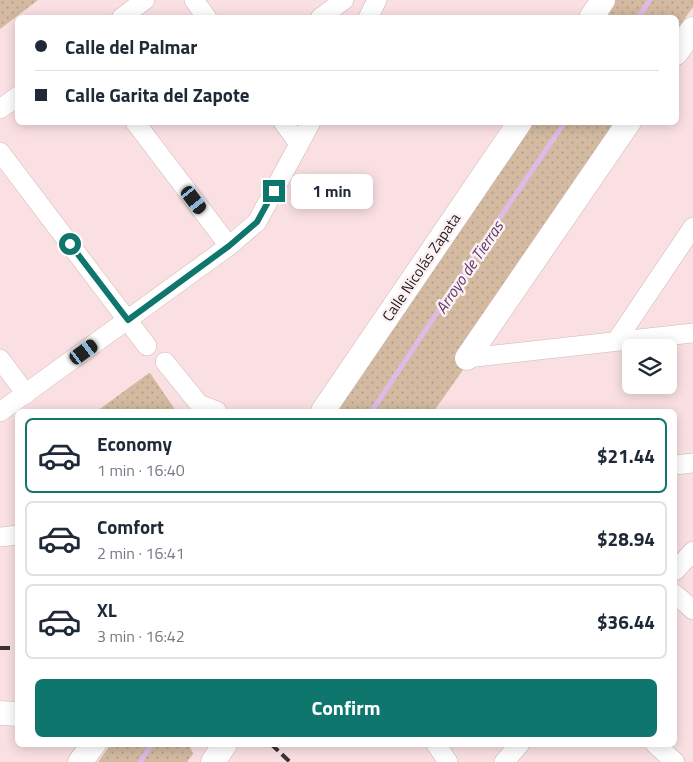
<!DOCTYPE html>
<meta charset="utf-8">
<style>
:root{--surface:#fff;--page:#f2f2f3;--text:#1f2937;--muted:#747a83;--line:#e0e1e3;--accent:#0f766e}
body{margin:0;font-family:"Titillium Web",sans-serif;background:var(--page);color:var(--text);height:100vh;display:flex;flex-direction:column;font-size:19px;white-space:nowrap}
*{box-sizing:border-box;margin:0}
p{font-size:16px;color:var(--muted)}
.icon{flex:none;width:28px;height:28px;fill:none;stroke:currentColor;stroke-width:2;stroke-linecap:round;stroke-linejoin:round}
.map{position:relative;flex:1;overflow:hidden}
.sheet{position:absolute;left:15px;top:409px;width:662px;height:338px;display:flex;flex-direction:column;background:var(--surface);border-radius:8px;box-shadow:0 2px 12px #0003}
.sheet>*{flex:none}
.hud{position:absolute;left:15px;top:15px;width:664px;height:110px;border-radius:8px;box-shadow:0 2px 12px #0003;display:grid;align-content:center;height:110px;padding:0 20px;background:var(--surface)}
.tools{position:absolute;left:622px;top:339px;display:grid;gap:10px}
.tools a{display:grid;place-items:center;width:55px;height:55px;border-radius:8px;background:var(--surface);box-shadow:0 2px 12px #0003;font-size:25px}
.end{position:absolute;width:22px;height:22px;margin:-11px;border:6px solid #0f766e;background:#fff;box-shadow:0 0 0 2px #fff}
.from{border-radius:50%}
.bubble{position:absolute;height:35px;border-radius:8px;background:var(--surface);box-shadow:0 2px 12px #0003;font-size:16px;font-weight:700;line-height:35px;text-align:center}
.car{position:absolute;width:15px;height:30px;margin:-15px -8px;border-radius:6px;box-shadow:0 0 4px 1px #0007;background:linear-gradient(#222 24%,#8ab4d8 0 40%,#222 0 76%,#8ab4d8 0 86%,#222 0)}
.hud b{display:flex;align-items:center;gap:18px;height:48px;font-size:19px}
.hud b+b{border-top:1px solid var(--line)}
.hud i{width:12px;height:12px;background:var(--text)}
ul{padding:9px 0 0;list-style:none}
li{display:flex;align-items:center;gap:15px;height:75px;margin:0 10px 8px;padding:0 10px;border:2px solid var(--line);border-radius:8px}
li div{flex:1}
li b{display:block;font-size:19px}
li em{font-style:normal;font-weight:700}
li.active{border-color:var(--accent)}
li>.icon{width:45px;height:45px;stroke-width:1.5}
.button{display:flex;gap:10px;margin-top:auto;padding:10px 20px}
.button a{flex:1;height:58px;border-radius:8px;background:var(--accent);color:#fff;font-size:20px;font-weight:700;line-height:58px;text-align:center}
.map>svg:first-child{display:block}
</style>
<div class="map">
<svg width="693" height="762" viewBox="0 0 693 762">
<defs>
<pattern id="green-dots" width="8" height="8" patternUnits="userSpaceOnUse" patternTransform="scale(1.25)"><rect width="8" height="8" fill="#d3baa1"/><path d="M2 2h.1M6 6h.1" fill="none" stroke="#b59f8a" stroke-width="1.8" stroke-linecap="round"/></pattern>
</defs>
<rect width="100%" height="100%" fill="#fae0e2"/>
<!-- green -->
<g fill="url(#green-dots)">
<polygon points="0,0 38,0 0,29"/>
<polygon points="612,0 693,0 693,7 676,31 676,18 600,18"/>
<polygon points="529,123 614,123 460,348 465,367 434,411 331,411"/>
<polygon points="150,373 176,411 97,411 149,373"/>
<polygon points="111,744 189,744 193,754 187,762 98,762"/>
</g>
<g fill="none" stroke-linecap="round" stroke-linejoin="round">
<!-- stream -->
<g stroke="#dcbbe7" stroke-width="5">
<polyline points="638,18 650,0"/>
<polyline points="372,411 507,207 565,122"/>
<polyline points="140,762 152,744"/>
</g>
<defs>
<g id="minor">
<polyline points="194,0 207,18"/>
<polyline points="121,18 145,0"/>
<polyline points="320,18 344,0"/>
<polyline points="368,18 377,0"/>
<polyline points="0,109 18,96"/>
<polyline points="135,122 229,246"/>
<polyline points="283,122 299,144"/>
<polyline points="0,152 147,346"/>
<polyline points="617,340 693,227"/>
<polyline points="467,358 693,333"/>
<polyline points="0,359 26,394"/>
<polyline points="165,362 199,404 217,411"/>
<polyline points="0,412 229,246 257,222 311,122"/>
<polyline points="675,465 693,463"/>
<polyline points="0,537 18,535"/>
<polyline points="675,571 693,551"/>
<polyline points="675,594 693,610"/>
<polyline points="436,744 448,762"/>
<polyline points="655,744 675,762"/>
<polyline points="504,762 520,744"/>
</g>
<g id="tertiary">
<polyline points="591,18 603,0"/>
<polyline points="676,53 693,29"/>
<polyline points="467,358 629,122"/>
<polyline points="323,411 520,122"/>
<polyline points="0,713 18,714"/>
<polyline points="80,762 94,744"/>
<polyline points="213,762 225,744"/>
</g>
</defs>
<!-- minor casing -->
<use href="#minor" stroke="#ceb5b7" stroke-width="20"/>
<!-- tertiary casing -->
<use href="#tertiary" stroke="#ceb5b7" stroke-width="25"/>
<!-- minor -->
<use href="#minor" stroke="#fff" stroke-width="19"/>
<!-- tertiary -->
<use href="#tertiary" stroke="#fff" stroke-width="24"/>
<!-- rail -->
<g stroke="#3e3233" stroke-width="4" stroke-dasharray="10 5" stroke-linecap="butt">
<polyline points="0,648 18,648"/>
<polyline points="271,744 290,762"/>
</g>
</g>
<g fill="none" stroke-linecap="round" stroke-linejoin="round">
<!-- route -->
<polyline stroke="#0f766e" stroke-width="6" points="70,244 128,320 229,246 257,222 274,191"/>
</g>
<g text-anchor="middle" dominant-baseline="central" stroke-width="5" stroke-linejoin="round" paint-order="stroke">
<!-- street labels -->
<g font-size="15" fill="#251b1c" stroke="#fcf1f2">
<text transform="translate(421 267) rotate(-56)">Calle Nicolás Zapata</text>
</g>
<!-- water labels -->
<g font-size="16" font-style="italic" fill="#61376e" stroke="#fcf1f2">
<text transform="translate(469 267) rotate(-56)">Arroyo de Tierras</text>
</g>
</g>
</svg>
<div class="tools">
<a><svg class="icon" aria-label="layers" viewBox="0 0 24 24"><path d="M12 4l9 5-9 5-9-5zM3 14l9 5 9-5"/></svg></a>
</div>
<i class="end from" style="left:70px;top:244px"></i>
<i class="end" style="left:274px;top:191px"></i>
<div class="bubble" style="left:291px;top:174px;width:82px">1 min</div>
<i class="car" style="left:194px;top:200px;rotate:143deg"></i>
<i class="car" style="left:84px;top:352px;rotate:54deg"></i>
<div class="hud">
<b><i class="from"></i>Calle del Palmar</b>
<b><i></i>Calle Garita del Zapote</b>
</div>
<section class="sheet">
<ul>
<li class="active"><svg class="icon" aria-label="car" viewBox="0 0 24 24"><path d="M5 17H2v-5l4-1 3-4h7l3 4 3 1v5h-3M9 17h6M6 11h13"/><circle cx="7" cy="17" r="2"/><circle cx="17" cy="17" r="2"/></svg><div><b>Economy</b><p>1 min · 16:40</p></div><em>$21.44</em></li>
<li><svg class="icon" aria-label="car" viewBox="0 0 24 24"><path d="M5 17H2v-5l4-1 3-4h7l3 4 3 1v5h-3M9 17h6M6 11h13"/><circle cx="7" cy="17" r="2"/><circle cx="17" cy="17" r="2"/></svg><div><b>Comfort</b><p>2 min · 16:41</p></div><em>$28.94</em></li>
<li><svg class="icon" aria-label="car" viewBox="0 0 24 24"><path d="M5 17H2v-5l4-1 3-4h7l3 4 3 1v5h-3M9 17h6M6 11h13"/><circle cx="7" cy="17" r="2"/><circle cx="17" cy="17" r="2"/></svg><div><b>XL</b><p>3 min · 16:42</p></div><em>$36.44</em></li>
</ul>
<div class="button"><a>Confirm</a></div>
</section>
</div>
